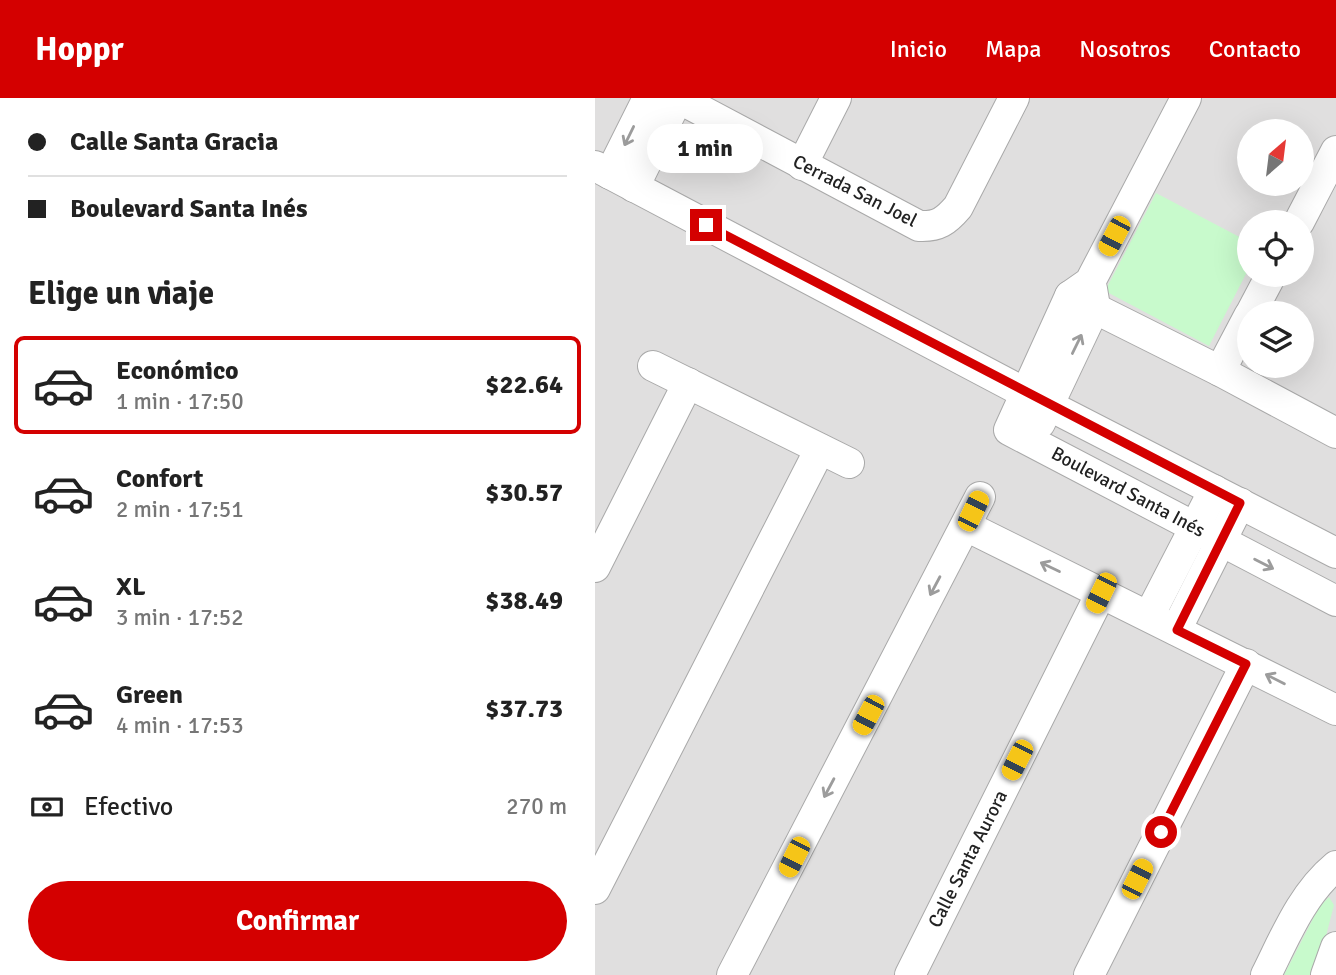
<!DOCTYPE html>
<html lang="es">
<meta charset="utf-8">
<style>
:root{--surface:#fff;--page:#f6f6f6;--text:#222;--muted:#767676;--line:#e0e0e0;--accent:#d40000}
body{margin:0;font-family:Signika,sans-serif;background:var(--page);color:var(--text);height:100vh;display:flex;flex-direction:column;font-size:26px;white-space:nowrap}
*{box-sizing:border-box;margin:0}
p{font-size:23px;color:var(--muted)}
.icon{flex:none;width:38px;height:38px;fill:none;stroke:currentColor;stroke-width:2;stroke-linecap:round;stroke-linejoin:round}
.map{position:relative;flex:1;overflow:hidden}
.side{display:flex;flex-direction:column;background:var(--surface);width:595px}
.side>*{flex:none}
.hud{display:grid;align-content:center;height:154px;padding:0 28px;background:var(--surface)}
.needle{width:46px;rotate:28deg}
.tools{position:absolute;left:642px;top:21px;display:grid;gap:14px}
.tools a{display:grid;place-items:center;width:77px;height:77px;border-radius:50%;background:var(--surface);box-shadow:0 7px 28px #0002;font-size:35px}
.end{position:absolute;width:32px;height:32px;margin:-16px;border:9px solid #d40000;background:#fff;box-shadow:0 0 0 4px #fff}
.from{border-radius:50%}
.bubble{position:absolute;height:49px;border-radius:24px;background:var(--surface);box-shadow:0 7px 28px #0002;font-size:23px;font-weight:700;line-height:49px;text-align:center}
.car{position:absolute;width:21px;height:42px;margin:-21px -10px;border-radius:9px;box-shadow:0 0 5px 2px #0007;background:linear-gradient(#f5c518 24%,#345 0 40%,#f5c518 0 76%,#345 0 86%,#f5c518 0)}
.hud b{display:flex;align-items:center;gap:24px;height:66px;font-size:26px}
.hud b+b{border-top:2px solid var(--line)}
.hud i{width:18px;height:18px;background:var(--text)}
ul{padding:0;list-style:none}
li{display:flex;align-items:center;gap:21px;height:98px;margin:0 14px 10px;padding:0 14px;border:4px solid transparent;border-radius:10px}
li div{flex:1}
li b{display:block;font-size:26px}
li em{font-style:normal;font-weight:700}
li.selected{border-color:var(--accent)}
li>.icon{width:63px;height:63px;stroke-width:1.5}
h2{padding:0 28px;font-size:32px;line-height:84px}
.pay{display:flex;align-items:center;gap:18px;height:77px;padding:0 28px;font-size:26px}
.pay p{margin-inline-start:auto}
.primary-button{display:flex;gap:14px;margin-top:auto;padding:14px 28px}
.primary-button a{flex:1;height:80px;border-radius:42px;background:var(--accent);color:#fff;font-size:28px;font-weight:700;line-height:80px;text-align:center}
header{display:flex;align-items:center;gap:42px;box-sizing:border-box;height:98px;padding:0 35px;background:var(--accent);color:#fff}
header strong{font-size:33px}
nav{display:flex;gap:38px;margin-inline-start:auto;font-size:24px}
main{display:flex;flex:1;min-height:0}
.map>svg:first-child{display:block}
</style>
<header>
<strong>Hoppr</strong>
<nav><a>Inicio</a><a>Mapa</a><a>Nosotros</a><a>Contacto</a></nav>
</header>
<main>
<section class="side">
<div class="hud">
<b><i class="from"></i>Calle Santa Gracia</b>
<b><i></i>Boulevard Santa Inés</b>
</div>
<h2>Elige un viaje</h2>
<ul>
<li class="selected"><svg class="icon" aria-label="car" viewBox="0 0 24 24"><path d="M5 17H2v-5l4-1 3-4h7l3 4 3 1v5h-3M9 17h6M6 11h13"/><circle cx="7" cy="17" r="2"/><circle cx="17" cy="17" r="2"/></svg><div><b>Económico</b><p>1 min · 17:50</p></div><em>$22.64</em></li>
<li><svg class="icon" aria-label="car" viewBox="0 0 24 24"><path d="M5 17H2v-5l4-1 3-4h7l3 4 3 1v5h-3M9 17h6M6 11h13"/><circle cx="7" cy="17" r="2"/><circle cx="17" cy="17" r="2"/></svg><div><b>Confort</b><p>2 min · 17:51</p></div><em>$30.57</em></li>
<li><svg class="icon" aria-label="car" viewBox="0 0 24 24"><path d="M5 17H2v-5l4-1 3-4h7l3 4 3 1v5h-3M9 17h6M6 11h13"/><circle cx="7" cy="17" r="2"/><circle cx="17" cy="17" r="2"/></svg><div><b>XL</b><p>3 min · 17:52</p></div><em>$38.49</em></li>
<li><svg class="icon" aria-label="car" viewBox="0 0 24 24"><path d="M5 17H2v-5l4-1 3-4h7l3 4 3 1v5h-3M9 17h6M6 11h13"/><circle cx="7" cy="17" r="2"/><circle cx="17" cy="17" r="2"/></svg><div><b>Green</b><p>4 min · 17:53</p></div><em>$37.73</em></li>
</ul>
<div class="pay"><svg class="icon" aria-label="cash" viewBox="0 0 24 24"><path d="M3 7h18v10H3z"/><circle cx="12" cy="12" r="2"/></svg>Efectivo<p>270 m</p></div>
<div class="primary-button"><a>Confirmar</a></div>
</section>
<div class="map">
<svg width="741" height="877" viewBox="0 0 741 877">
<rect width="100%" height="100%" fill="#f2efe9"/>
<!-- residential -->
<path fill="#e0dfdf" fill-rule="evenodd" d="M 0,0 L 741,0 L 741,877 L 0,877 ZM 654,33 L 707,33 L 707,86 L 654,86 ZM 654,124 L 707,124 L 707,177 L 654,177 ZM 654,215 L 707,215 L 707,268 L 654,268 Z"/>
<!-- park -->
<g fill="#c8facc">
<polygon points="561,95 654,144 654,170 614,248 510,193"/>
<polygon points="734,799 739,807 721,877 689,877 724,809"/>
</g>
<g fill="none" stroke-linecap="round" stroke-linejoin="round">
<defs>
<g id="minor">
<path d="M 83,0 L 324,128 C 343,129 351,123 363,109 L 419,0"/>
<polyline points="591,0 495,184 475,198 414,332 741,503"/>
<polyline points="207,67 241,0"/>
<polyline points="0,68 453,307 741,455"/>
<polyline points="15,76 53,0"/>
<polyline points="39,89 83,0"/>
<polyline points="704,124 741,53"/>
<polyline points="475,198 625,273 741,335"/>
<polyline points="656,215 676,177"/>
<polyline points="58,268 254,365"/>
<polyline points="625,273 654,218"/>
<polyline points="445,325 500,209 497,191"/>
<polyline points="371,428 741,612"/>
<polyline points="0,469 93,285"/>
<polyline points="554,518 619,392"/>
<polyline points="581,532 645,405"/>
<polyline points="0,791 225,351"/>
<polyline points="137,877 385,399"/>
<polyline points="315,877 506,495"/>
<polyline points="494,877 651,566"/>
<path d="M 671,877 C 690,839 707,796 741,768"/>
<polyline points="731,877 741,849"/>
</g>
</defs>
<!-- minor casing -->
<use href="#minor" stroke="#a9a9a9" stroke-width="32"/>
<!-- minor -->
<use href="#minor" stroke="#fff" stroke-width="30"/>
</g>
<!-- one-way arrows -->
<defs><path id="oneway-shaft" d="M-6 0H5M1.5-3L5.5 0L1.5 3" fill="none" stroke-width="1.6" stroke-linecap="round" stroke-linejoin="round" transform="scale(1.75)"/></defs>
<g stroke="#9c9c9c">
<use href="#oneway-shaft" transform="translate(34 38) rotate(116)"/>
<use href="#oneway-shaft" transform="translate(482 246) rotate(-64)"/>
<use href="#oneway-shaft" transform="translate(669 466) rotate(27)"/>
<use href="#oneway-shaft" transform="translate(455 469) rotate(-154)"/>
<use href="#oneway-shaft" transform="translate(340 488) rotate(118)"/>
<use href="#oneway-shaft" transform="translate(680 581) rotate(-153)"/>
<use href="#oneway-shaft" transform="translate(234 690) rotate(118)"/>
</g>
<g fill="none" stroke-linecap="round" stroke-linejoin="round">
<!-- route -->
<polyline stroke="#d40000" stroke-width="9" points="111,127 645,405 582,532 651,566 566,734"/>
</g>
<g text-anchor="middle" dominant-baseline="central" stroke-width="6" stroke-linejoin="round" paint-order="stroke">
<!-- street labels -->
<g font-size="19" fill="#222" stroke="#fff">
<text transform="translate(260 93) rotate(27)">Cerrada San Joel</text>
<text transform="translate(533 394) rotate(28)">Boulevard Santa Inés</text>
<text transform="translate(373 761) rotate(-63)">Calle Santa Aurora</text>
</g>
</g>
</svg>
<div class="tools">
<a><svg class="needle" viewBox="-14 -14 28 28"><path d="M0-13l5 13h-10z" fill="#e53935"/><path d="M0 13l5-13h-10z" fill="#767676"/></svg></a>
<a><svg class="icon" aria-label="locate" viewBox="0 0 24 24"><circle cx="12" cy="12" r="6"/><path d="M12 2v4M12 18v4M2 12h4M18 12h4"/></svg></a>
<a><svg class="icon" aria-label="layers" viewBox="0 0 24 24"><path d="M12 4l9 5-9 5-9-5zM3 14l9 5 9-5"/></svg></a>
</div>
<i class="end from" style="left:566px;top:734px"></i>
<i class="end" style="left:111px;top:127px"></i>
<div class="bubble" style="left:52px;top:26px;width:116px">1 min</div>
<i class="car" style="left:519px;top:138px;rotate:208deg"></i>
<i class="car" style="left:378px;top:413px;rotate:26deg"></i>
<i class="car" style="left:506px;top:495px;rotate:206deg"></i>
<i class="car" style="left:273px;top:617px;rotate:208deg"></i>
<i class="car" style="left:422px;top:662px;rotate:207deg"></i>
<i class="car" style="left:199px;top:759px;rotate:207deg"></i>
<i class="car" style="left:542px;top:781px;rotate:27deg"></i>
</div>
</main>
